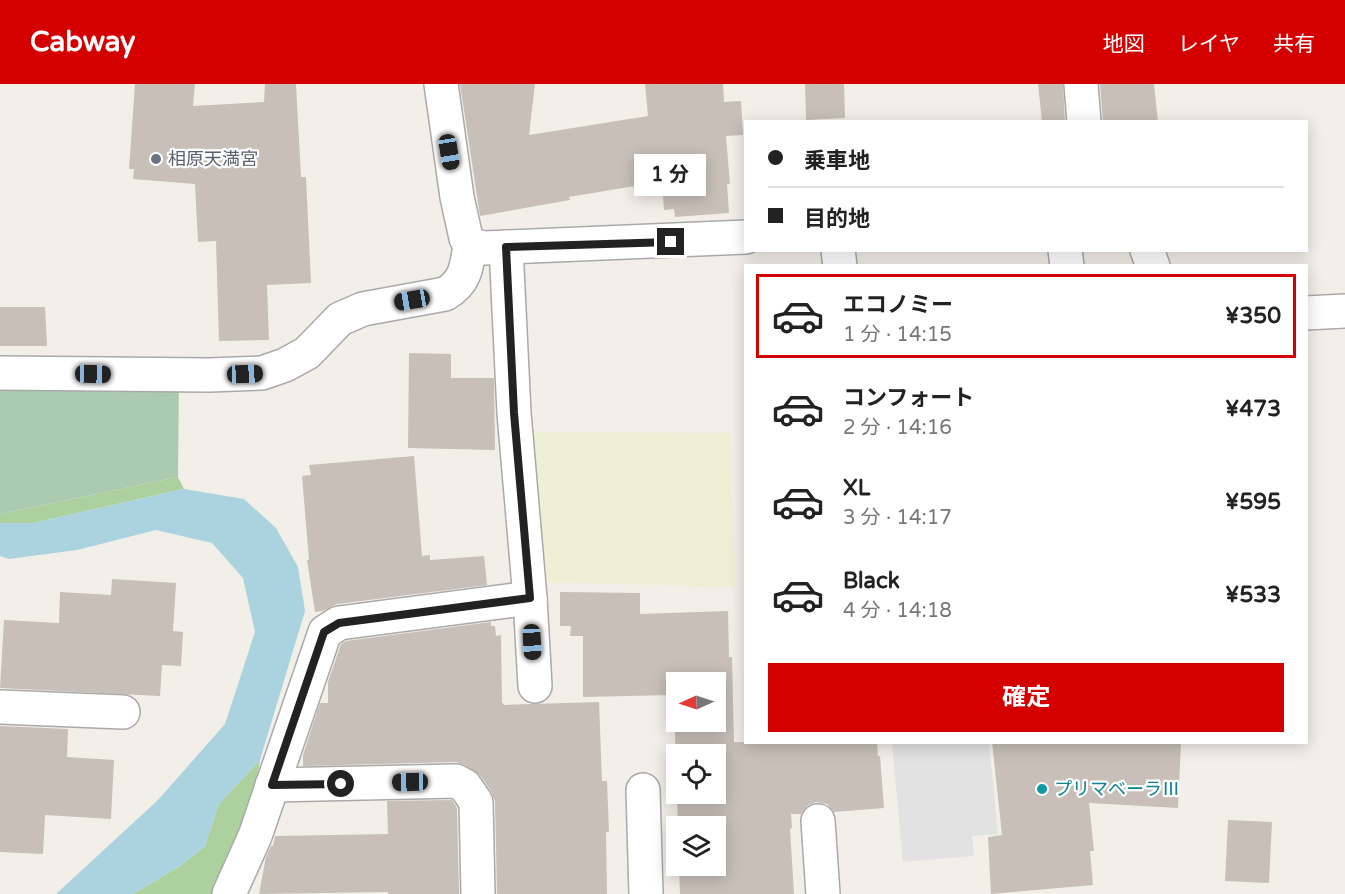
<!DOCTYPE html>
<html lang="ja">
<meta charset="utf-8">
<style>
:root{--surface:#fff;--page:#f6f6f6;--text:#222;--muted:#767676;--line:#e0e0e0;--accent:#d40000}
body{margin:0;font-family:"Varela Round","Noto Sans JP",sans-serif;background:var(--page);color:var(--text);height:100vh;display:flex;flex-direction:column;font-size:22px;white-space:nowrap}
*{box-sizing:border-box;margin:0}
p{font-size:20px;color:var(--muted)}
.icon{flex:none;width:33px;height:33px;fill:none;stroke:currentColor;stroke-width:2;stroke-linecap:round;stroke-linejoin:round}
.map{position:relative;flex:1;overflow:hidden}
.panel{position:absolute;left:744px;top:180px;width:564px;height:480px;display:flex;flex-direction:column;background:var(--surface);border-radius:0px;box-shadow:0 3px 15px #0003}
.panel>*{flex:none}
.top-card{position:absolute;left:744px;top:36px;width:564px;height:132px;border-radius:0px;box-shadow:0 3px 15px #0003;display:grid;align-content:center;height:132px;padding:0 24px;background:var(--surface)}
.needle{width:39px;rotate:267deg}
.controls{position:absolute;left:666px;top:588px;display:grid;gap:12px}
.controls a{display:grid;place-items:center;width:60px;height:60px;border-radius:0px;background:var(--surface);box-shadow:0 3px 15px #0003;font-size:30px}
.end{position:absolute;width:27px;height:27px;margin:-14px;border:8px solid #222;background:#fff;box-shadow:0 0 0 3px #fff}
.from{border-radius:50%}
.bubble{position:absolute;height:42px;border-radius:0px;background:var(--surface);box-shadow:0 3px 15px #0003;font-size:20px;font-weight:700;line-height:42px;text-align:center}
.car{position:absolute;width:18px;height:36px;margin:-18px -9px;border-radius:8px;box-shadow:0 0 4px 2px #0007;background:linear-gradient(#222 24%,#8ab4d8 0 40%,#222 0 76%,#8ab4d8 0 86%,#222 0)}
.top-card b{display:flex;align-items:center;gap:21px;height:57px;font-size:22px}
.top-card b+b{border-top:2px solid var(--line)}
.top-card i{width:15px;height:15px;background:var(--text)}
ul{padding:10px 0 0;list-style:none}
li{display:flex;align-items:center;gap:18px;height:84px;margin:0 12px 9px;padding:0 12px;border:3px solid transparent;border-radius:0px}
li div{flex:1}
li b{display:block;font-size:22px}
li em{font-style:normal;font-weight:700}
li.current{border-color:var(--accent)}
li>.icon{width:54px;height:54px;stroke-width:1.5}
.button{display:flex;gap:12px;margin-top:auto;padding:12px 24px}
.button a{flex:1;height:69px;border-radius:0px;background:var(--accent);color:#fff;font-size:24px;font-weight:700;line-height:69px;text-align:center}
header{display:flex;align-items:center;gap:36px;box-sizing:border-box;height:84px;padding:0 30px;background:var(--accent);color:#fff}
header strong{font-size:28px}
nav{display:flex;gap:33px;margin-inline-start:auto;font-size:21px}
.map>svg:first-child{display:block}
</style>
<header>
<strong>Cabway</strong>
<nav><a>地図</a><a>レイヤ</a><a>共有</a></nav>
</header>
<div class="map">
<svg width="1345" height="810" viewBox="0 0 1345 810">
<rect width="100%" height="100%" fill="#f2efe9"/>
<!-- farmland -->
<polygon fill="#eef0d5" points="526,348 729,349 736,503 539,498"/>
<!-- forest -->
<g fill="#add19e">
<polygon points="178,393 184,405 33,439 0,439 0,430"/>
<polygon points="260,676 253,722 217,810 133,810 180,782 205,762 219,720"/>
</g>
<!-- cemetery -->
<polygon fill="#aacbaf" points="0,288 179,292 178,393 0,430"/>
<!-- parking -->
<polygon fill="#e2e2e2" points="892,659 989,659 998,750 972,752 974,772 903,778"/>
<!-- water -->
<polygon fill="#aad3df" points="184,405 244,415 276,444 298,483 305,527 260,676 219,720 205,762 180,782 133,810 56,810 158,716 225,640 255,548 243,494 212,459 156,446 77,466 9,475 0,472 0,439 33,439"/>
<!-- building -->
<g fill="#c7bfb8" fill-rule="evenodd">
<polygon points="135,0 195,0 193,22 264,18 265,0 296,0 301,93 306,93 311,199 267,201 269,256 219,257 216,157 198,158 195,100 133,95 134,85 129,85"/>
<polygon points="460,0 535,0 529,51 648,32 645,0 723,0 724,18 741,17 743,51 726,52 730,100 727,100 729,129 675,133 674,125 664,126 663,111 654,112 653,99 569,113 570,116 480,132"/>
<polygon points="805,0 844,0 845,34 806,36"/>
<polygon points="1038,0 1063,0 1065,38 1042,38"/>
<polygon points="1100,0 1154,0 1158,38 1103,38"/>
<polygon points="0,223 45,223 47,262 0,262"/>
<polygon points="409,269 451,270 451,294 494,294 495,366 408,364"/>
<polygon points="414,372 422,472 430,471 430,476 484,472 487,501 337,520 323,527 315,528 307,476 309,476 302,392 311,391 309,381"/>
<polygon points="112,495 176,499 173,547 183,548 181,582 162,581 160,612 0,604 4,536 59,539 60,508 111,511"/>
<path d="M 560,508 L 640,509 L 640,530 L 728,527 L 729,573 L 732,573 L 734,658 L 877,658 L 878,672 L 880,672 L 884,724 L 834,728 L 827,720 L 816,718 L 807,722 L 801,730 L 791,730 L 792,744 L 790,745 L 794,810 L 680,810 L 679,782 L 716,782 L 716,742 L 678,742 L 677,710 L 716,710 L 716,670 L 676,670 L 676,688 L 674,611 L 583,613 L 583,552 L 570,552 L 571,542 L 560,542 ZM 676,598 L 716,598 L 716,638 L 676,638 Z"/>
<polygon points="491,538 491,542 495,542 496,552 501,551 502,618 504,621 599,618 602,697 607,697 609,748 606,748 607,810 497,810 495,717 491,707 480,691 465,681 456,678 303,682 303,671 320,619 328,619 328,598 341,560 346,557"/>
<polygon points="0,642 68,645 67,673 114,676 111,735 45,731 43,770 0,768"/>
<polygon points="992,658 1181,658 1178,724 1089,719 1094,767 1090,767 1093,801 991,810 988,753 1002,751"/>
<polygon points="452,716 457,724 459,810 388,810 388,808 259,810 266,773 271,762 273,762 275,752 388,750 387,717"/>
<polygon points="1228,736 1272,738 1269,799 1225,797"/>
</g>
<g fill="none" stroke-linecap="round" stroke-linejoin="round">
<defs>
<g id="minor">
<polyline points="441,0 457,113 466,154 470,161 484,164 746,153"/>
<polyline points="1081,0 1084,38"/>
<polyline points="838,166 840,182"/>
<polyline points="1065,166 1067,182"/>
<polyline points="1147,166 1153,182"/>
<polyline points="1306,229 1345,227"/>
<path d="M 0,289 L 209,291 L 262,289 L 285,281 L 307,269 L 340,235 L 363,225 L 445,210 C 465,199 467,183 470,161"/>
<polyline points="530,514 535,602"/>
<polyline points="0,623 123,628"/>
<polyline points="272,701 456,697 465,702 476,718 478,810"/>
<polyline points="643,706 646,810"/>
<polyline points="818,737 823,810"/>
<polyline points="229,810 255,752 325,548 339,539 530,514 514,329 506,163"/>
</g>
</defs>
<!-- minor casing -->
<use href="#minor" stroke="#a9a9a9" stroke-width="36"/>
<!-- minor -->
<use href="#minor" stroke="#fff" stroke-width="33"/>
</g>
<g fill="none" stroke-linecap="round" stroke-linejoin="round">
<!-- route -->
<polyline stroke="#222" stroke-width="8" points="341,700 272,701 324,548 339,539 530,514 514,329 506,163 671,158"/>
</g>
<!-- markers -->
<circle fill="#6b7280" stroke="#fff" stroke-width="2" cx="156" cy="75" r="6"/>
<circle fill="#0f9aa8" stroke="#fff" stroke-width="2" cx="1042" cy="705" r="6"/>
<g text-anchor="middle" dominant-baseline="central" stroke-width="4.5" stroke-linejoin="round" paint-order="stroke">
<!-- worship labels -->
<g font-size="18" fill="#5b616d" stroke="#fff" text-anchor="start">
<text x="168" y="75">相原天満宮</text>
</g>
<!-- culture labels -->
<g font-size="18" fill="#0d838f" stroke="#fff" text-anchor="start">
<text x="1054" y="705">プリマベーラⅢ</text>
</g>
</g>
</svg>
<div class="controls">
<a><svg class="needle" viewBox="-14 -14 28 28"><path d="M0-13l5 13h-10z" fill="#e53935"/><path d="M0 13l5-13h-10z" fill="#767676"/></svg></a>
<a><svg class="icon" aria-label="locate" viewBox="0 0 24 24"><circle cx="12" cy="12" r="6"/><path d="M12 2v4M12 18v4M2 12h4M18 12h4"/></svg></a>
<a><svg class="icon" aria-label="layers" viewBox="0 0 24 24"><path d="M12 4l9 5-9 5-9-5zM3 14l9 5 9-5"/></svg></a>
</div>
<i class="end from" style="left:341px;top:700px"></i>
<i class="end" style="left:671px;top:158px"></i>
<div class="bubble" style="left:634px;top:70px;width:72px">1 分</div>
<i class="car" style="left:449px;top:68px;rotate:171deg"></i>
<i class="car" style="left:412px;top:216px;rotate:260deg"></i>
<i class="car" style="left:93px;top:290px;rotate:91deg"></i>
<i class="car" style="left:245px;top:290px;rotate:88deg"></i>
<i class="car" style="left:532px;top:558px;rotate:177deg"></i>
<i class="car" style="left:410px;top:698px;rotate:269deg"></i>
<div class="top-card">
<b><i class="from"></i>乗車地</b>
<b><i></i>目的地</b>
</div>
<section class="panel">
<ul>
<li class="current"><svg class="icon" aria-label="car" viewBox="0 0 24 24"><path d="M5 17H2v-5l4-1 3-4h7l3 4 3 1v5h-3M9 17h6M6 11h13"/><circle cx="7" cy="17" r="2"/><circle cx="17" cy="17" r="2"/></svg><div><b>エコノミー</b><p>1 分 · 14:15</p></div><em>¥350</em></li>
<li><svg class="icon" aria-label="car" viewBox="0 0 24 24"><path d="M5 17H2v-5l4-1 3-4h7l3 4 3 1v5h-3M9 17h6M6 11h13"/><circle cx="7" cy="17" r="2"/><circle cx="17" cy="17" r="2"/></svg><div><b>コンフォート</b><p>2 分 · 14:16</p></div><em>¥473</em></li>
<li><svg class="icon" aria-label="car" viewBox="0 0 24 24"><path d="M5 17H2v-5l4-1 3-4h7l3 4 3 1v5h-3M9 17h6M6 11h13"/><circle cx="7" cy="17" r="2"/><circle cx="17" cy="17" r="2"/></svg><div><b>XL</b><p>3 分 · 14:17</p></div><em>¥595</em></li>
<li><svg class="icon" aria-label="car" viewBox="0 0 24 24"><path d="M5 17H2v-5l4-1 3-4h7l3 4 3 1v5h-3M9 17h6M6 11h13"/><circle cx="7" cy="17" r="2"/><circle cx="17" cy="17" r="2"/></svg><div><b>Black</b><p>4 分 · 14:18</p></div><em>¥533</em></li>
</ul>
<div class="button"><a>確定</a></div>
</section>
</div>
